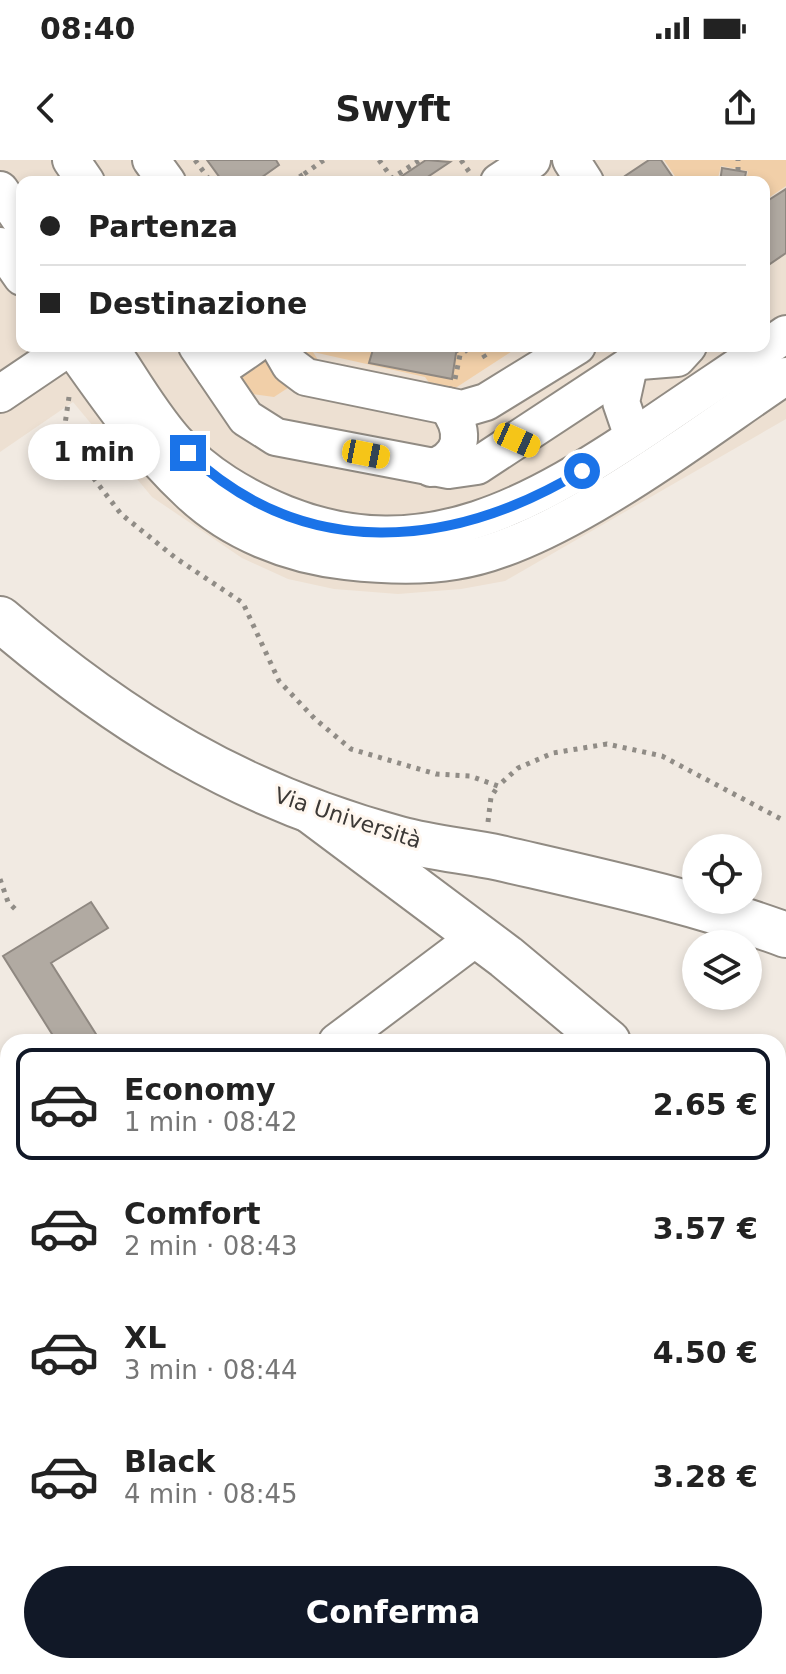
<!DOCTYPE html>
<html lang="it">
<meta charset="utf-8">
<style>
:root{--surface:#fff;--page:#f6f6f6;--text:#222;--muted:#767676;--line:#e0e0e0;--accent:#111827}
body{margin:0;font-family:"DejaVu Sans",sans-serif;background:var(--page);color:var(--text);height:100vh;display:flex;flex-direction:column;font-size:30px;white-space:nowrap}
*{box-sizing:border-box;margin:0}
p{font-size:26px;color:var(--muted)}
.icon{flex:none;width:44px;height:44px;fill:none;stroke:currentColor;stroke-width:2;stroke-linecap:round;stroke-linejoin:round}
.map{position:relative;flex:1;overflow:hidden}
.sheet{position:absolute;left:0px;top:874px;width:786px;height:640px;display:flex;flex-direction:column;background:var(--surface);border-radius:24px 24px 0 0;box-shadow:0 4px 12px #0003}
.sheet>*{flex:none}
.top-card{position:absolute;left:16px;top:16px;width:754px;height:176px;border-radius:16px;box-shadow:0 4px 12px #0003;display:grid;align-content:center;height:176px;padding:0 24px;background:var(--surface)}
.fabs{position:absolute;left:682px;top:674px;display:grid;gap:16px}
.fabs a{display:grid;place-items:center;width:80px;height:80px;border-radius:50%;background:var(--surface);box-shadow:0 4px 12px #0003;font-size:40px}
.end{position:absolute;width:36px;height:36px;margin:-18px;border:10px solid #1a73e8;background:#fff;box-shadow:0 0 0 4px #fff}
.from{border-radius:50%}
.bubble{position:absolute;height:56px;border-radius:28px;background:var(--surface);box-shadow:0 4px 12px #0003;font-size:26px;font-weight:700;line-height:56px;text-align:center}
.car{position:absolute;width:24px;height:48px;margin:-24px -12px;border-radius:10px;box-shadow:0 0 6px 2px #0007;background:linear-gradient(#f5c518 24%,#345 0 40%,#f5c518 0 76%,#345 0 86%,#f5c518 0)}
.top-card b{display:flex;align-items:center;gap:28px;height:76px;font-size:30px}
.top-card b+b{border-top:2px solid var(--line)}
.top-card i{width:20px;height:20px;background:var(--text)}
ul{padding:14px 0 0;list-style:none}
li{display:flex;align-items:center;gap:24px;height:112px;margin:0 16px 12px;padding:0 8px;border:4px solid transparent;border-radius:16px}
li div{flex:1}
li b{display:block;font-size:30px}
li em{font-style:normal;font-weight:700}
li.on{border-color:var(--accent)}
li>.icon{width:72px;height:72px;stroke-width:1.5}
.primary-button{display:flex;gap:16px;margin-top:auto;padding:16px 24px}
.primary-button a{flex:1;height:92px;border-radius:48px;background:var(--accent);color:#fff;font-size:32px;font-weight:700;line-height:92px;text-align:center}
.status{display:flex;justify-content:space-between;align-items:center;height:56px;padding:0 40px;background:var(--surface);direction:ltr}
.status svg{height:22px;fill:currentColor}
header{display:flex;justify-content:space-between;align-items:center;height:104px;padding:0 24px;background:var(--surface);font-size:36px;font-weight:700}
.map>svg:first-child{display:block}
</style>
<div class="status"><b>08:40</b><svg viewBox="0 0 49 12"><path d="M0 12V9h3v3zM5 12V6h3v6zM10 12V3h3v9zM15 12V0h3v12zM26 1h20v11H26zM47 4h2v5h-2z"/></svg></div>
<header><svg class="icon" aria-label="back" viewBox="0 0 24 24"><path d="M15 5l-7 7 7 7"/></svg>Swyft<svg class="icon" aria-label="share" viewBox="0 0 24 24"><path d="M12 15V3M7 8l5-5 5 5M5 13v7h14v-7"/></svg></header>
<div class="map">
<svg width="786" height="1514" viewBox="0 0 786 1514">
<rect width="100%" height="100%" fill="#f1eae2"/>
<!-- built -->
<path fill="#ede0d2" fill-rule="evenodd" d="M 0,0 L 786,0 L 786,259 L 505,421 L 461,429 L 398,434 L 334,429 L 288,419 L 242,398 L 152,337 L 73,242 L 0,292 ZM 22,22 L 764,22 L 764,186 L 22,186 Z"/>
<!-- green -->
<g fill="#f1cfa8">
<polygon points="664,0 786,0 786,26 764,41 764,22 746,22 748,11 721,6 717,22 679,22"/>
<polygon points="287,186 520,186 440,238 425,217 313,192 327,214"/>
<polygon points="277,192 300,220 274,237 252,234 240,219"/>
</g>
<!-- building -->
<g fill="#b1aaa2" stroke="#8f8881" stroke-width="2">
<polygon points="207,0 276,0 279,5 255,22 223,22"/>
<polygon points="426,0 450,2 420,22 393,22"/>
<polygon points="649,0 661,0 676,22 630,22 625,16"/>
<polygon points="722,8 746,12 744,22 720,22"/>
<polygon points="786,29 786,93 764,108 764,43"/>
<polygon points="374,186 466,186 456,193 452,219 369,203"/>
<polygon points="91,742 108,768 51,803 101,882 57,882 3,796"/>
<polygon points="8,1167 8,1228 4,1230 8,1248 0,1252 0,1171"/>
</g>
<g fill="none" stroke-linecap="round" stroke-linejoin="round">
<defs>
<g id="minor">
<polyline points="71,0 86,22"/>
<polyline points="151,0 167,22"/>
<polyline points="571,0 585,22"/>
<polyline points="499,22 532,0"/>
<polyline points="0,30 22,62"/>
<polyline points="0,86 22,117"/>
<path d="M 71,186 C 107,237 143,289 189,332 C 231,372 289,395 346,401 C 382,405 419,407 455,401 C 557,386 699,274 786,216"/>
<path d="M 109,186 C 130,217 150,253 175,281 C 206,315 242,336 285,354 C 425,410 536,342 650,266 C 695,235 741,205 786,174"/>
<polyline points="197,186 246,258 276,277 449,310 477,306 629,206 640,201 677,198 688,186"/>
<polyline points="279,186 290,205 306,217 462,249 486,242 577,186"/>
<polyline points="629,206 621,242 633,277"/>
<polyline points="215,212 253,186"/>
<polyline points="0,234 71,186"/>
<path d="M 431,308 C 464,297 466,272 447,246"/>
<polyline points="337,882 478,776"/>
<polyline points="0,1086 8,1082"/>
<polyline points="778,1285 786,1280"/>
<polyline points="0,1466 8,1465"/>
</g>
<path id="major" d="M 0,459 C 124,565 241,636 399,679 C 432,688 467,691 500,698 C 595,720 694,741 786,775"/>
<g id="highway">
<polyline points="311,651 506,797 608,882"/>
<polyline points="778,1029 786,1036"/>
</g>
</defs>
<!-- minor casing -->
<use href="#minor" stroke="#918b83" stroke-width="40"/>
<!-- major casing -->
<use href="#major" stroke="#918b83" stroke-width="48"/>
<!-- highway casing -->
<use href="#highway" stroke="#918b83" stroke-width="48"/>
<!-- path -->
<g stroke="#908c86" stroke-width="5" stroke-dasharray="4 6" stroke-linecap="butt">
<polyline points="195,0 211,22"/>
<polyline points="379,0 392,18 420,0"/>
<polyline points="461,0 472,16"/>
<polyline points="738,11 738,0"/>
<polyline points="304,14 324,0"/>
<polyline points="291,22 304,14 310,22"/>
<polyline points="478,186 488,202"/>
<polyline points="455,219 460,195 472,186"/>
<polyline points="69,237 64,271 72,290 121,354 177,399 243,443 279,521 315,559 351,589 436,614 470,616 498,626 518,608 553,593 607,584 662,596 781,659"/>
<polyline points="488,662 491,637 498,626"/>
<polyline points="0,719 8,742 17,751"/>
</g>
<!-- minor -->
<use href="#minor" stroke="#fff" stroke-width="36"/>
<!-- major -->
<use href="#major" stroke="#fff" stroke-width="44"/>
<!-- highway -->
<use href="#highway" stroke="#fff" stroke-width="44"/>
</g>
<g fill="none" stroke-linecap="round" stroke-linejoin="round">
<!-- route -->
<path stroke="#1a73e8" stroke-width="10" d="M 188,293 C 305,403 452,389 582,311"/>
</g>
<g text-anchor="middle" dominant-baseline="central" stroke-width="6" stroke-linejoin="round" paint-order="stroke">
<!-- street labels -->
<g font-size="22" fill="#3c3936" stroke="#fff7ef">
<text transform="translate(348 658) rotate(18)">Via Università</text>
</g>
</g>
</svg>
<div class="fabs">
<a><svg class="icon" aria-label="locate" viewBox="0 0 24 24"><circle cx="12" cy="12" r="6"/><path d="M12 2v4M12 18v4M2 12h4M18 12h4"/></svg></a>
<a><svg class="icon" aria-label="layers" viewBox="0 0 24 24"><path d="M12 4l9 5-9 5-9-5zM3 14l9 5 9-5"/></svg></a>
</div>
<i class="end from" style="left:582px;top:311px"></i>
<i class="end" style="left:188px;top:293px"></i>
<div class="bubble" style="left:28px;top:264px;width:132px">1 min</div>
<i class="car" style="left:517px;top:280px;rotate:114deg"></i>
<i class="car" style="left:366px;top:294px;rotate:101deg"></i>
<div class="top-card">
<b><i class="from"></i>Partenza</b>
<b><i></i>Destinazione</b>
</div>
<section class="sheet">
<ul>
<li class="on"><svg class="icon" aria-label="car" viewBox="0 0 24 24"><path d="M5 17H2v-5l4-1 3-4h7l3 4 3 1v5h-3M9 17h6M6 11h13"/><circle cx="7" cy="17" r="2"/><circle cx="17" cy="17" r="2"/></svg><div><b>Economy</b><p>1 min · 08:42</p></div><em>2.65 €</em></li>
<li><svg class="icon" aria-label="car" viewBox="0 0 24 24"><path d="M5 17H2v-5l4-1 3-4h7l3 4 3 1v5h-3M9 17h6M6 11h13"/><circle cx="7" cy="17" r="2"/><circle cx="17" cy="17" r="2"/></svg><div><b>Comfort</b><p>2 min · 08:43</p></div><em>3.57 €</em></li>
<li><svg class="icon" aria-label="car" viewBox="0 0 24 24"><path d="M5 17H2v-5l4-1 3-4h7l3 4 3 1v5h-3M9 17h6M6 11h13"/><circle cx="7" cy="17" r="2"/><circle cx="17" cy="17" r="2"/></svg><div><b>XL</b><p>3 min · 08:44</p></div><em>4.50 €</em></li>
<li><svg class="icon" aria-label="car" viewBox="0 0 24 24"><path d="M5 17H2v-5l4-1 3-4h7l3 4 3 1v5h-3M9 17h6M6 11h13"/><circle cx="7" cy="17" r="2"/><circle cx="17" cy="17" r="2"/></svg><div><b>Black</b><p>4 min · 08:45</p></div><em>3.28 €</em></li>
</ul>
<div class="primary-button"><a>Conferma</a></div>
</section>
</div>
